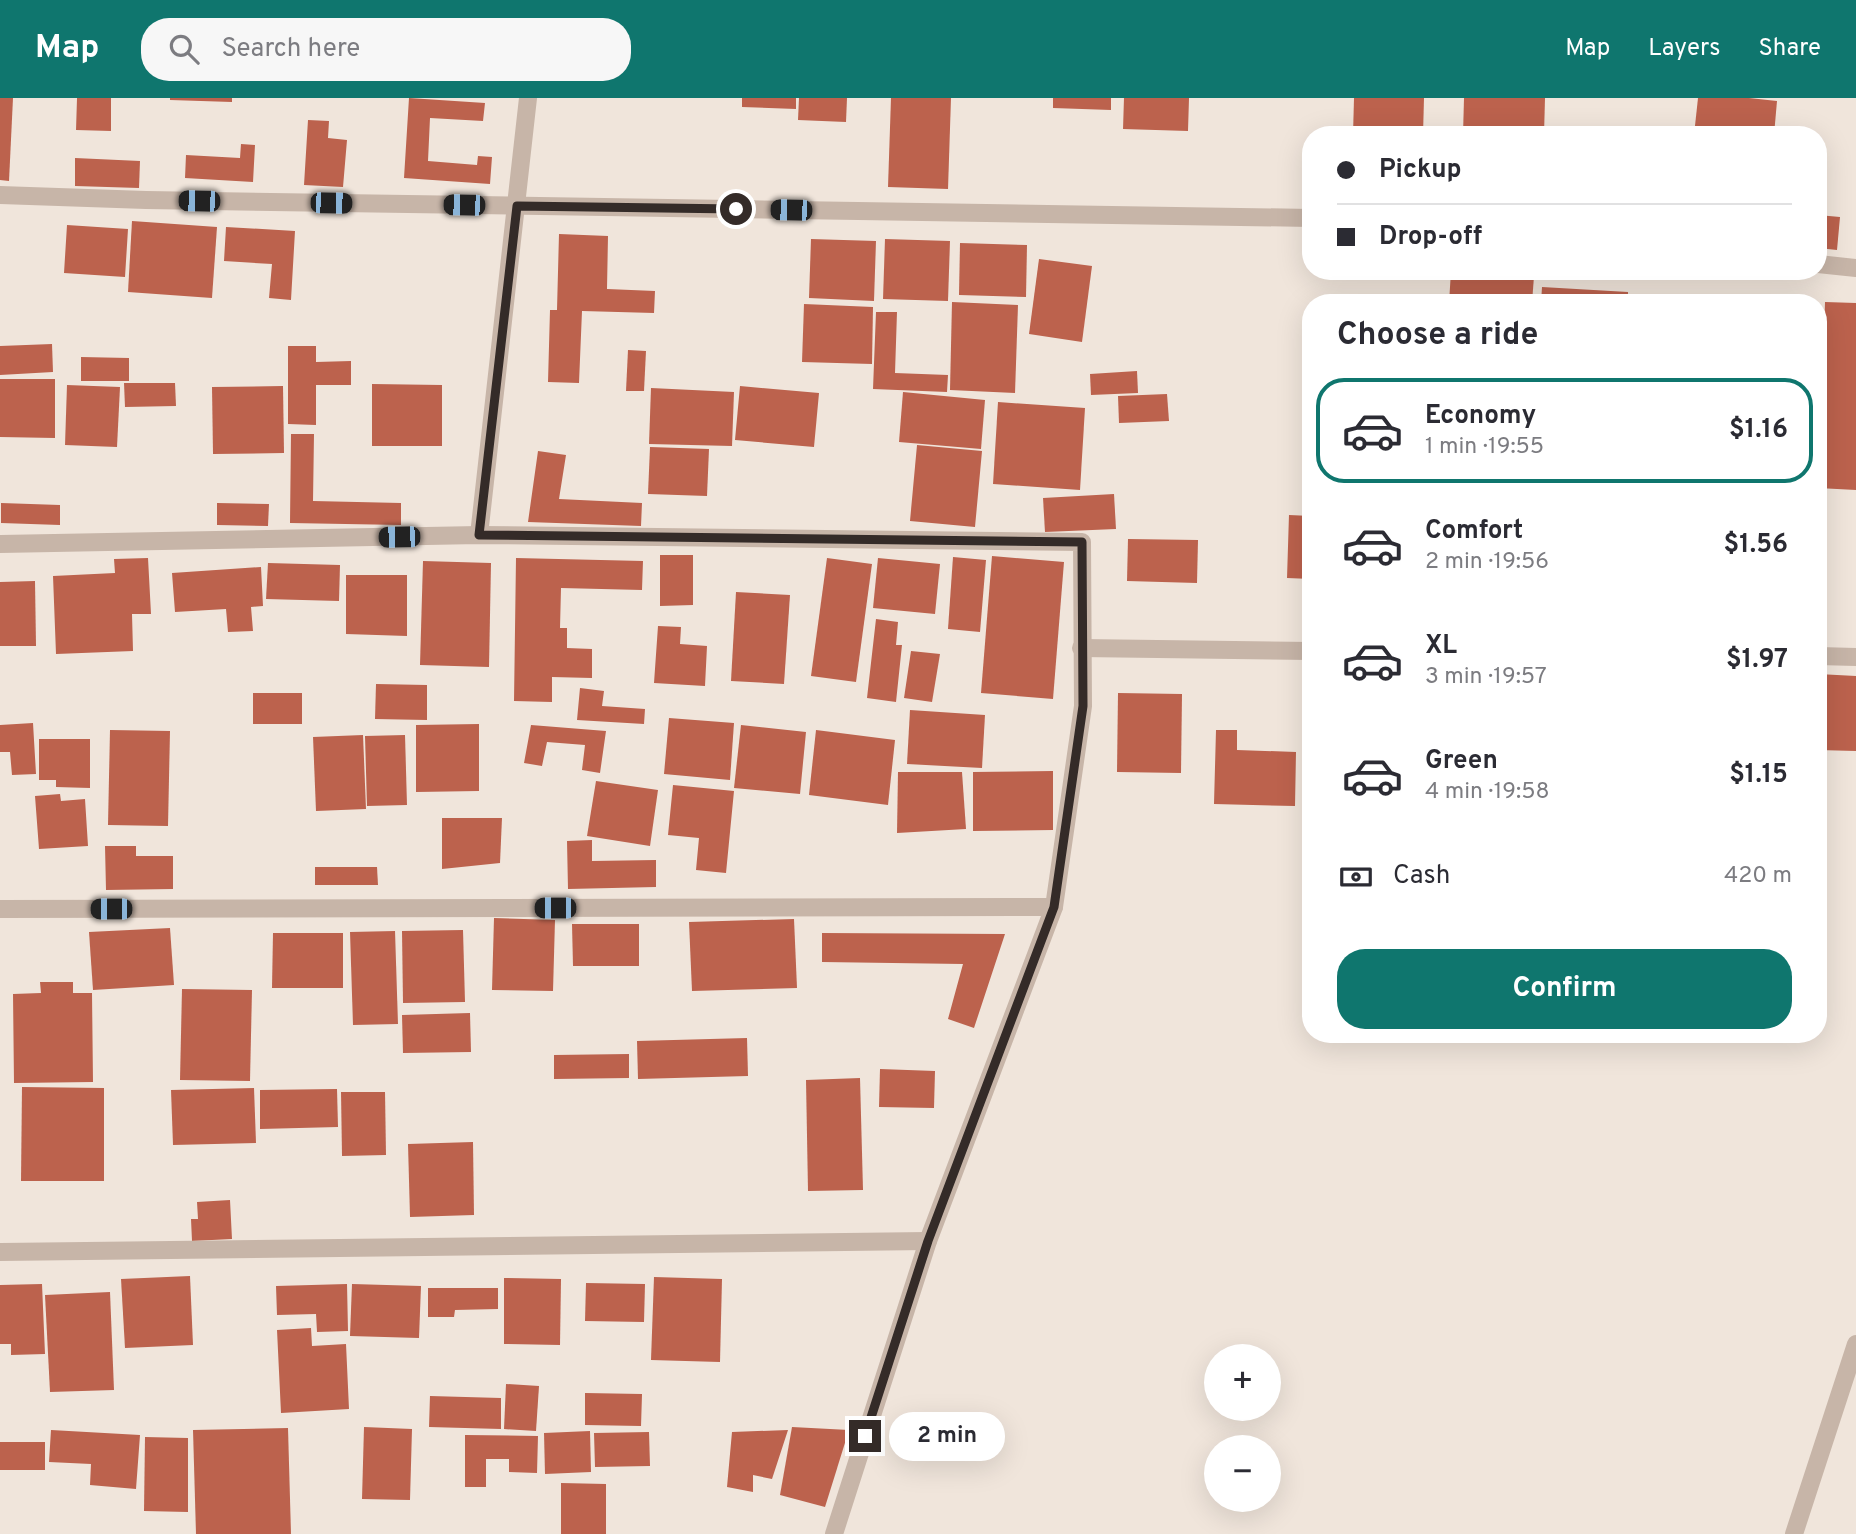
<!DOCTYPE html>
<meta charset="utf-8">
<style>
:root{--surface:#fff;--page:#f7f7f7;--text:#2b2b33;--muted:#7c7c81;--line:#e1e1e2;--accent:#0f766e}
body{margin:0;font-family:Overpass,sans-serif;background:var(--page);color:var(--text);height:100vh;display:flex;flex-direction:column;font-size:26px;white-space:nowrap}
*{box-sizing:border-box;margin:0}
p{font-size:23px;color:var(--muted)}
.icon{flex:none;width:38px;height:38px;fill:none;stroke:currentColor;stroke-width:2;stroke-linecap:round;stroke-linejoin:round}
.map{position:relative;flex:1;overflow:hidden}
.side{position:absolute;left:1302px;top:196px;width:525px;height:749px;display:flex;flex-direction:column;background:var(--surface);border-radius:28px;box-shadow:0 7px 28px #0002}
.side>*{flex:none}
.guide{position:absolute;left:1302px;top:28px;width:525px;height:154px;border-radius:28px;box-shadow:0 7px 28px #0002;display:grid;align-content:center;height:154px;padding:0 35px;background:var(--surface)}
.buttons{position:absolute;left:1204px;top:1246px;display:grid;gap:14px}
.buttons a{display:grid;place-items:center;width:77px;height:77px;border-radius:50%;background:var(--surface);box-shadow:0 7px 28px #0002;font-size:35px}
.end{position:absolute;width:32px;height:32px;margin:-16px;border:9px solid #342b28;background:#fff;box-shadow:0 0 0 4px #fff}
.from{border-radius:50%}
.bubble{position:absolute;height:49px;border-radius:24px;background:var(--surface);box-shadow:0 7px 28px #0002;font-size:23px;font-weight:700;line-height:49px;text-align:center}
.car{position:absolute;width:21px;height:42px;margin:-21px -10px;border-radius:9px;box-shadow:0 0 5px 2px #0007;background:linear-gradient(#222 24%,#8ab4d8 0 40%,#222 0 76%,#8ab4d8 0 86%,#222 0)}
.guide b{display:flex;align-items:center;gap:24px;height:66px;font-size:26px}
.guide b+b{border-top:2px solid var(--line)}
.guide i{width:18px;height:18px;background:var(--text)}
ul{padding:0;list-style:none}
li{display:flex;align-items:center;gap:21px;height:105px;margin:0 14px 10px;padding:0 21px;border:4px solid transparent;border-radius:28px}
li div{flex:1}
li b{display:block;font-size:26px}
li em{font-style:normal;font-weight:700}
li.selected{border-color:var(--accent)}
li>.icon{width:63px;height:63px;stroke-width:1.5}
h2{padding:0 35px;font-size:32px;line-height:84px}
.pay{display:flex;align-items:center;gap:18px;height:77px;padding:0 35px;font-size:26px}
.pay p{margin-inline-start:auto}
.primary-button{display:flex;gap:14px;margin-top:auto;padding:14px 35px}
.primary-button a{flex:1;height:80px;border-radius:28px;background:var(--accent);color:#fff;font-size:28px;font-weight:700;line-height:80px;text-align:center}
header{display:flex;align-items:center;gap:42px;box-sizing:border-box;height:98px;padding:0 35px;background:var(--accent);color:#fff}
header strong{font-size:33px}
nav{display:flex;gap:38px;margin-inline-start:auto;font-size:24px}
.search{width:490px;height:63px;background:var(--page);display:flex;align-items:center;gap:18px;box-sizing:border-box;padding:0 24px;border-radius:28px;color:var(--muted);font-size:26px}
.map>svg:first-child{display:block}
</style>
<header>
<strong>Map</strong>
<div class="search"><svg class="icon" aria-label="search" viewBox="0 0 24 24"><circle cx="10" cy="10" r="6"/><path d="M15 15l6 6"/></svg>Search here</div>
<nav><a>Map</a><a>Layers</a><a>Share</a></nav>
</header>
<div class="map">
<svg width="1856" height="1436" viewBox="0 0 1856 1436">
<rect width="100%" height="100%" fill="#f0e5db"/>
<!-- building -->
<g fill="#bc624d">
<polygon points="0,0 13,0 9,83 0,82"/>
<polygon points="77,0 111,0 111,33 76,32"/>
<polygon points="170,0 232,0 232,4 170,2"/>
<polygon points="409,0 485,5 483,23 430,20 428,63 477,67 478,58 492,59 490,86 404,80"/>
<polygon points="742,0 796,0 796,11 742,9"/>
<polygon points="799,0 847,0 846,24 798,22"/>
<polygon points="891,0 951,0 948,91 888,89"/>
<polygon points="1053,0 1111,0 1111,12 1053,10"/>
<polygon points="1124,0 1189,0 1188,33 1123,31"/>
<polygon points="1354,0 1424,0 1423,37 1353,37"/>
<polygon points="1464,0 1545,0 1544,37 1463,37"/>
<polygon points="1698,0 1749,0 1777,3 1774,37 1694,37"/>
<polygon points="308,22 329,23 328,40 347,42 343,89 304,87"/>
<polygon points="241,46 255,47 253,84 185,80 186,57 240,60"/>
<polygon points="75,60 140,63 139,90 75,88"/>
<polygon points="1818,117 1840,119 1837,152 1818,150"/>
<polygon points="132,123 217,129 212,200 128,194"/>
<polygon points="67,127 128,131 125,179 64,175"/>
<polygon points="226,129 295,133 291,202 269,200 272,166 224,163"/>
<polygon points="559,136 608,138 607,191 655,193 654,215 582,213 579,285 548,284 550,212 557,212"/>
<polygon points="811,141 876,143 874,203 809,200"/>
<polygon points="885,141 950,143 948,203 883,201"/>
<polygon points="960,145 1027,147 1026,199 959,197"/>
<polygon points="1039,161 1092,168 1082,244 1029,236"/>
<polygon points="1451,173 1534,178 1532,205 1449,205"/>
<polygon points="1542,189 1628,194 1628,205 1541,205"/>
<polygon points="952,204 1018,207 1015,295 950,292"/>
<polygon points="1825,204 1856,205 1856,392 1818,390 1818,345 1821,345"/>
<polygon points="804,206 873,209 872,266 802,264"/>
<polygon points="876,214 897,214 895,275 948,277 947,294 873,291"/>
<polygon points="52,246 53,274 0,277 0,248"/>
<polygon points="288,248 316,248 316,264 351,263 351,287 316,287 316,327 288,326"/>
<polygon points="628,252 646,253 644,293 626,293"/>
<polygon points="81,259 129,260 129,283 81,283"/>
<polygon points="1137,273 1138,295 1091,297 1090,276"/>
<polygon points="0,281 55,281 55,340 0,339"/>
<polygon points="124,285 175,285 176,308 125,309"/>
<polygon points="372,286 442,287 442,348 372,348"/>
<polygon points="67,287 120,289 117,349 65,347"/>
<polygon points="283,288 284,355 213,356 212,289"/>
<polygon points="740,288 819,295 814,349 735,342"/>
<polygon points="651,290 734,294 732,348 649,346"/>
<polygon points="903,294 985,302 981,351 899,344"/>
<polygon points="1167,296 1169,323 1119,325 1118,298"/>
<polygon points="998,304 1085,310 1080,392 993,386"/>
<polygon points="291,336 314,336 313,403 401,405 401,427 290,425"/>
<polygon points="917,347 982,353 975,429 910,423"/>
<polygon points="650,349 709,351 707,398 648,396"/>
<polygon points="538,353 566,357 559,401 642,405 641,428 528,424"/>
<polygon points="1114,396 1116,431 1045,434 1043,400"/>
<polygon points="1,405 60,407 60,427 1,425"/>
<polygon points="217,405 269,406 268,428 217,427"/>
<polygon points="1289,417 1311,418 1311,481 1287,480"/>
<polygon points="1128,441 1198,442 1197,485 1127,483"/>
<polygon points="660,457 693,457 693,507 660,508"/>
<polygon points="992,458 1064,464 1053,601 981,595"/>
<polygon points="953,459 986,462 980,534 948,531"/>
<polygon points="148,460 151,516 132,516 133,553 56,556 53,478 115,475 114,461"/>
<polygon points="516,460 643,463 642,492 561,490 560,530 567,530 567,550 592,551 592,580 552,579 552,604 514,603"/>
<polygon points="827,460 872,466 856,584 811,578"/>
<polygon points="878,460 940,466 935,516 873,510"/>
<polygon points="423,463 491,465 489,569 420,567"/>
<polygon points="268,465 340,467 339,503 266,501"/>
<polygon points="261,469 263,508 251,509 253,533 228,534 226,511 175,514 172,475"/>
<polygon points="346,477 407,477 407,538 346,536"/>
<polygon points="35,483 36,548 0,548 0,484"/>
<polygon points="736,494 790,497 784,586 731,583"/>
<polygon points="876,521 898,524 896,547 902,547 896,604 867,600"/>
<polygon points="658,528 681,529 680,546 707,548 705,588 654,585"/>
<polygon points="911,553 940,556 932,604 904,600"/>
<polygon points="1818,576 1856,578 1856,653 1818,652"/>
<polygon points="376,586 427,587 427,622 375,621"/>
<polygon points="580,590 604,593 602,608 645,611 644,626 577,622"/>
<rect x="253" y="595" width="49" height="31"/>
<polygon points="1118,595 1182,596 1181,675 1117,674"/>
<polygon points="910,612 985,617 982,670 907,666"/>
<polygon points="669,620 734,625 730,682 664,676"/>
<polygon points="33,625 36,676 12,677 10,654 0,654 0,627"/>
<polygon points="479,626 479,693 416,694 416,627"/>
<polygon points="531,627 606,633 600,675 582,672 585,647 547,644 542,668 524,665"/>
<polygon points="741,627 806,634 800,696 734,690"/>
<polygon points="110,632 170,633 168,728 108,727"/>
<polygon points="816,632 895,642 888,707 809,697"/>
<polygon points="1216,632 1237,632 1237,652 1296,654 1295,708 1214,706"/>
<polygon points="363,637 366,711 316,713 313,639"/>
<polygon points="405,637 407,707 367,708 365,638"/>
<polygon points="39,641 90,641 90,690 56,689 56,682 39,682"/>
<polygon points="1053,673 1053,732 973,733 973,674"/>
<polygon points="898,674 962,674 966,731 897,735"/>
<polygon points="596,683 658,692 650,748 587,738"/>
<polygon points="673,687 734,693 726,775 696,772 699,740 668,737"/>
<polygon points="60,696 61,703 85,701 88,748 39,751 35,698"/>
<polygon points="442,720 502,720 500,765 442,771"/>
<polygon points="592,742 592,763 656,762 656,789 568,791 567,743"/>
<polygon points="105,748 136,748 136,758 173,758 173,791 106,792"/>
<polygon points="315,769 377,769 378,787 315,787"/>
<polygon points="494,820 555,822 553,893 492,892"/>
<polygon points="794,821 797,890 692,893 689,824"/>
<polygon points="572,826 639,826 639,868 573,868"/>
<polygon points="170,830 174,887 93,892 89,834"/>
<polygon points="463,832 465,904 403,905 402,833"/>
<polygon points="395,833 398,926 353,927 350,834"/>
<polygon points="273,835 343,835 343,890 272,890"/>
<polygon points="822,835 1005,836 974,930 948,921 963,866 822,864"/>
<polygon points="40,884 73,884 73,895 92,895 93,984 14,985 13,896 41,895"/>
<polygon points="182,891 252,892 250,983 180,982"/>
<polygon points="470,915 471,954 403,955 402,917"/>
<polygon points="747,940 748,978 638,981 637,943"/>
<polygon points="629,956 629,980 554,981 554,957"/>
<polygon points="880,971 935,973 934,1010 879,1009"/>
<polygon points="860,980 863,1092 808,1093 806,982"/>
<polygon points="22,989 104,990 104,1083 21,1083"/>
<polygon points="254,990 256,1045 173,1047 171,992"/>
<polygon points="337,991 338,1029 260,1031 260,992"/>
<polygon points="341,994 385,994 386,1057 342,1058"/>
<polygon points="473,1044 474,1117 410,1119 408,1046"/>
<polygon points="230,1102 232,1141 192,1143 191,1121 198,1121 197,1104"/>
<polygon points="190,1178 193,1247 125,1250 121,1181"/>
<polygon points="654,1179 722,1181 720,1264 651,1262"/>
<polygon points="504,1180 561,1181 560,1247 504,1246"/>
<polygon points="586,1185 645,1186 644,1224 585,1223"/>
<polygon points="42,1186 45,1256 11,1257 11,1246 0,1246 0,1187"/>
<polygon points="347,1186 348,1233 317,1234 316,1216 277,1217 276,1188"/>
<polygon points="352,1186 421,1188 419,1240 350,1238"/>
<polygon points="428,1190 498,1190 498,1211 455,1212 454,1219 428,1219"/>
<polygon points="110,1194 114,1292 50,1294 45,1197"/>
<polygon points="311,1230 312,1248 346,1246 349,1311 281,1315 277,1232"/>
<polygon points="506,1286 539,1288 536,1333 504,1331"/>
<polygon points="585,1295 642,1296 641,1328 585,1327"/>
<polygon points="430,1298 501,1300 501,1331 429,1329"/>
<polygon points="364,1329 412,1331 410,1402 362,1401"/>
<polygon points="792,1329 849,1332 825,1409 780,1397"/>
<polygon points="288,1330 291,1436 196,1436 193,1332"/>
<polygon points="51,1332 140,1337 136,1391 90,1387 91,1366 49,1364"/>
<polygon points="788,1332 772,1381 753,1377 753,1394 727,1389 732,1334"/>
<polygon points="590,1333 591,1374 545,1376 544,1335"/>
<polygon points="649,1334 650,1368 595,1369 594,1335"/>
<polygon points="465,1337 538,1338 537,1375 509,1374 509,1361 486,1361 486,1389 465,1389"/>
<polygon points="145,1339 188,1340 188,1414 144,1413"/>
<rect x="0" y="1344" width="45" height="28"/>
<polygon points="561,1385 606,1386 606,1436 561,1436"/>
</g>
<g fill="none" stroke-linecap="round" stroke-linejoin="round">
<!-- minor -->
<g stroke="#c7b5a8" stroke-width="18">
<polyline points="0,97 146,102 1311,120"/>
<polyline points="1818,166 1856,170"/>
<polyline points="479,437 528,0"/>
<polyline points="0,446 479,437 1082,444 1083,608 1054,809 928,1143 834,1436"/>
<polyline points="1081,550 1311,553"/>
<polyline points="1818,558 1856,559"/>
<polyline points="0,811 1054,809"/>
<polyline points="0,1154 928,1143"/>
<polyline points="1794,1436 1856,1246"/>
</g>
</g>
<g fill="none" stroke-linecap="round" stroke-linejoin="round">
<!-- route -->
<polyline stroke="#342b28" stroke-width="9" points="736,111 517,108 479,437 1082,444 1083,608 1054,809 928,1143 865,1338"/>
</g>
</svg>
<div class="buttons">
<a>+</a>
<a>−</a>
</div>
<i class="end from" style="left:736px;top:111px"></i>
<i class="end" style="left:865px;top:1338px"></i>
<div class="bubble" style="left:889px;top:1314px;width:116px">2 min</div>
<i class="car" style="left:199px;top:103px;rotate:271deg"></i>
<i class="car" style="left:331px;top:105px;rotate:91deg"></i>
<i class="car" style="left:464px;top:107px;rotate:271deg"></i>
<i class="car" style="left:791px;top:112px;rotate:271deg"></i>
<i class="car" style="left:399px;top:439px;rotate:269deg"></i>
<i class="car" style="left:555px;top:810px;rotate:270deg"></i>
<i class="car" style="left:111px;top:811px;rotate:270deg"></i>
<div class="guide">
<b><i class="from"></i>Pickup</b>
<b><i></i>Drop-off</b>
</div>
<section class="side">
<h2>Choose a ride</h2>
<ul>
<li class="selected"><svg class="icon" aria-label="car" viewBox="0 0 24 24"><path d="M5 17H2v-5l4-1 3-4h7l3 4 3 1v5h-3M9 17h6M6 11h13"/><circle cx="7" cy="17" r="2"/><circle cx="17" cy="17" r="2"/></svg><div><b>Economy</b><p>1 min · 19:55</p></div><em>$1.16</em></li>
<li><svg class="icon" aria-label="car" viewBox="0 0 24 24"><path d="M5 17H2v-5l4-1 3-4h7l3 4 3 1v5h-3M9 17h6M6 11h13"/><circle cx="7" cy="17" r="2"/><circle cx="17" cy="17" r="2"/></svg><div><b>Comfort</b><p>2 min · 19:56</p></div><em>$1.56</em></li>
<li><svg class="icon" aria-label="car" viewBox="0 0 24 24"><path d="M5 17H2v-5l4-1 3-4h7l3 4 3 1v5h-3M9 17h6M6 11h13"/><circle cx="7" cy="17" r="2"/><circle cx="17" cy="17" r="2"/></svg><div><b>XL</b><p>3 min · 19:57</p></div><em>$1.97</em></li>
<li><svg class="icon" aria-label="car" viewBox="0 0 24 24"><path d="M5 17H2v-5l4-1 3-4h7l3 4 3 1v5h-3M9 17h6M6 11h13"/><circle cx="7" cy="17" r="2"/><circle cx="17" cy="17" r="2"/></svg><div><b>Green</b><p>4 min · 19:58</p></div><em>$1.15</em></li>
</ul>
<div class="pay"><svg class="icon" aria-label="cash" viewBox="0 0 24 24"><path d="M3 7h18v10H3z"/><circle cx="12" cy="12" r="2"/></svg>Cash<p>420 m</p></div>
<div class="primary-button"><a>Confirm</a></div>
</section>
</div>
